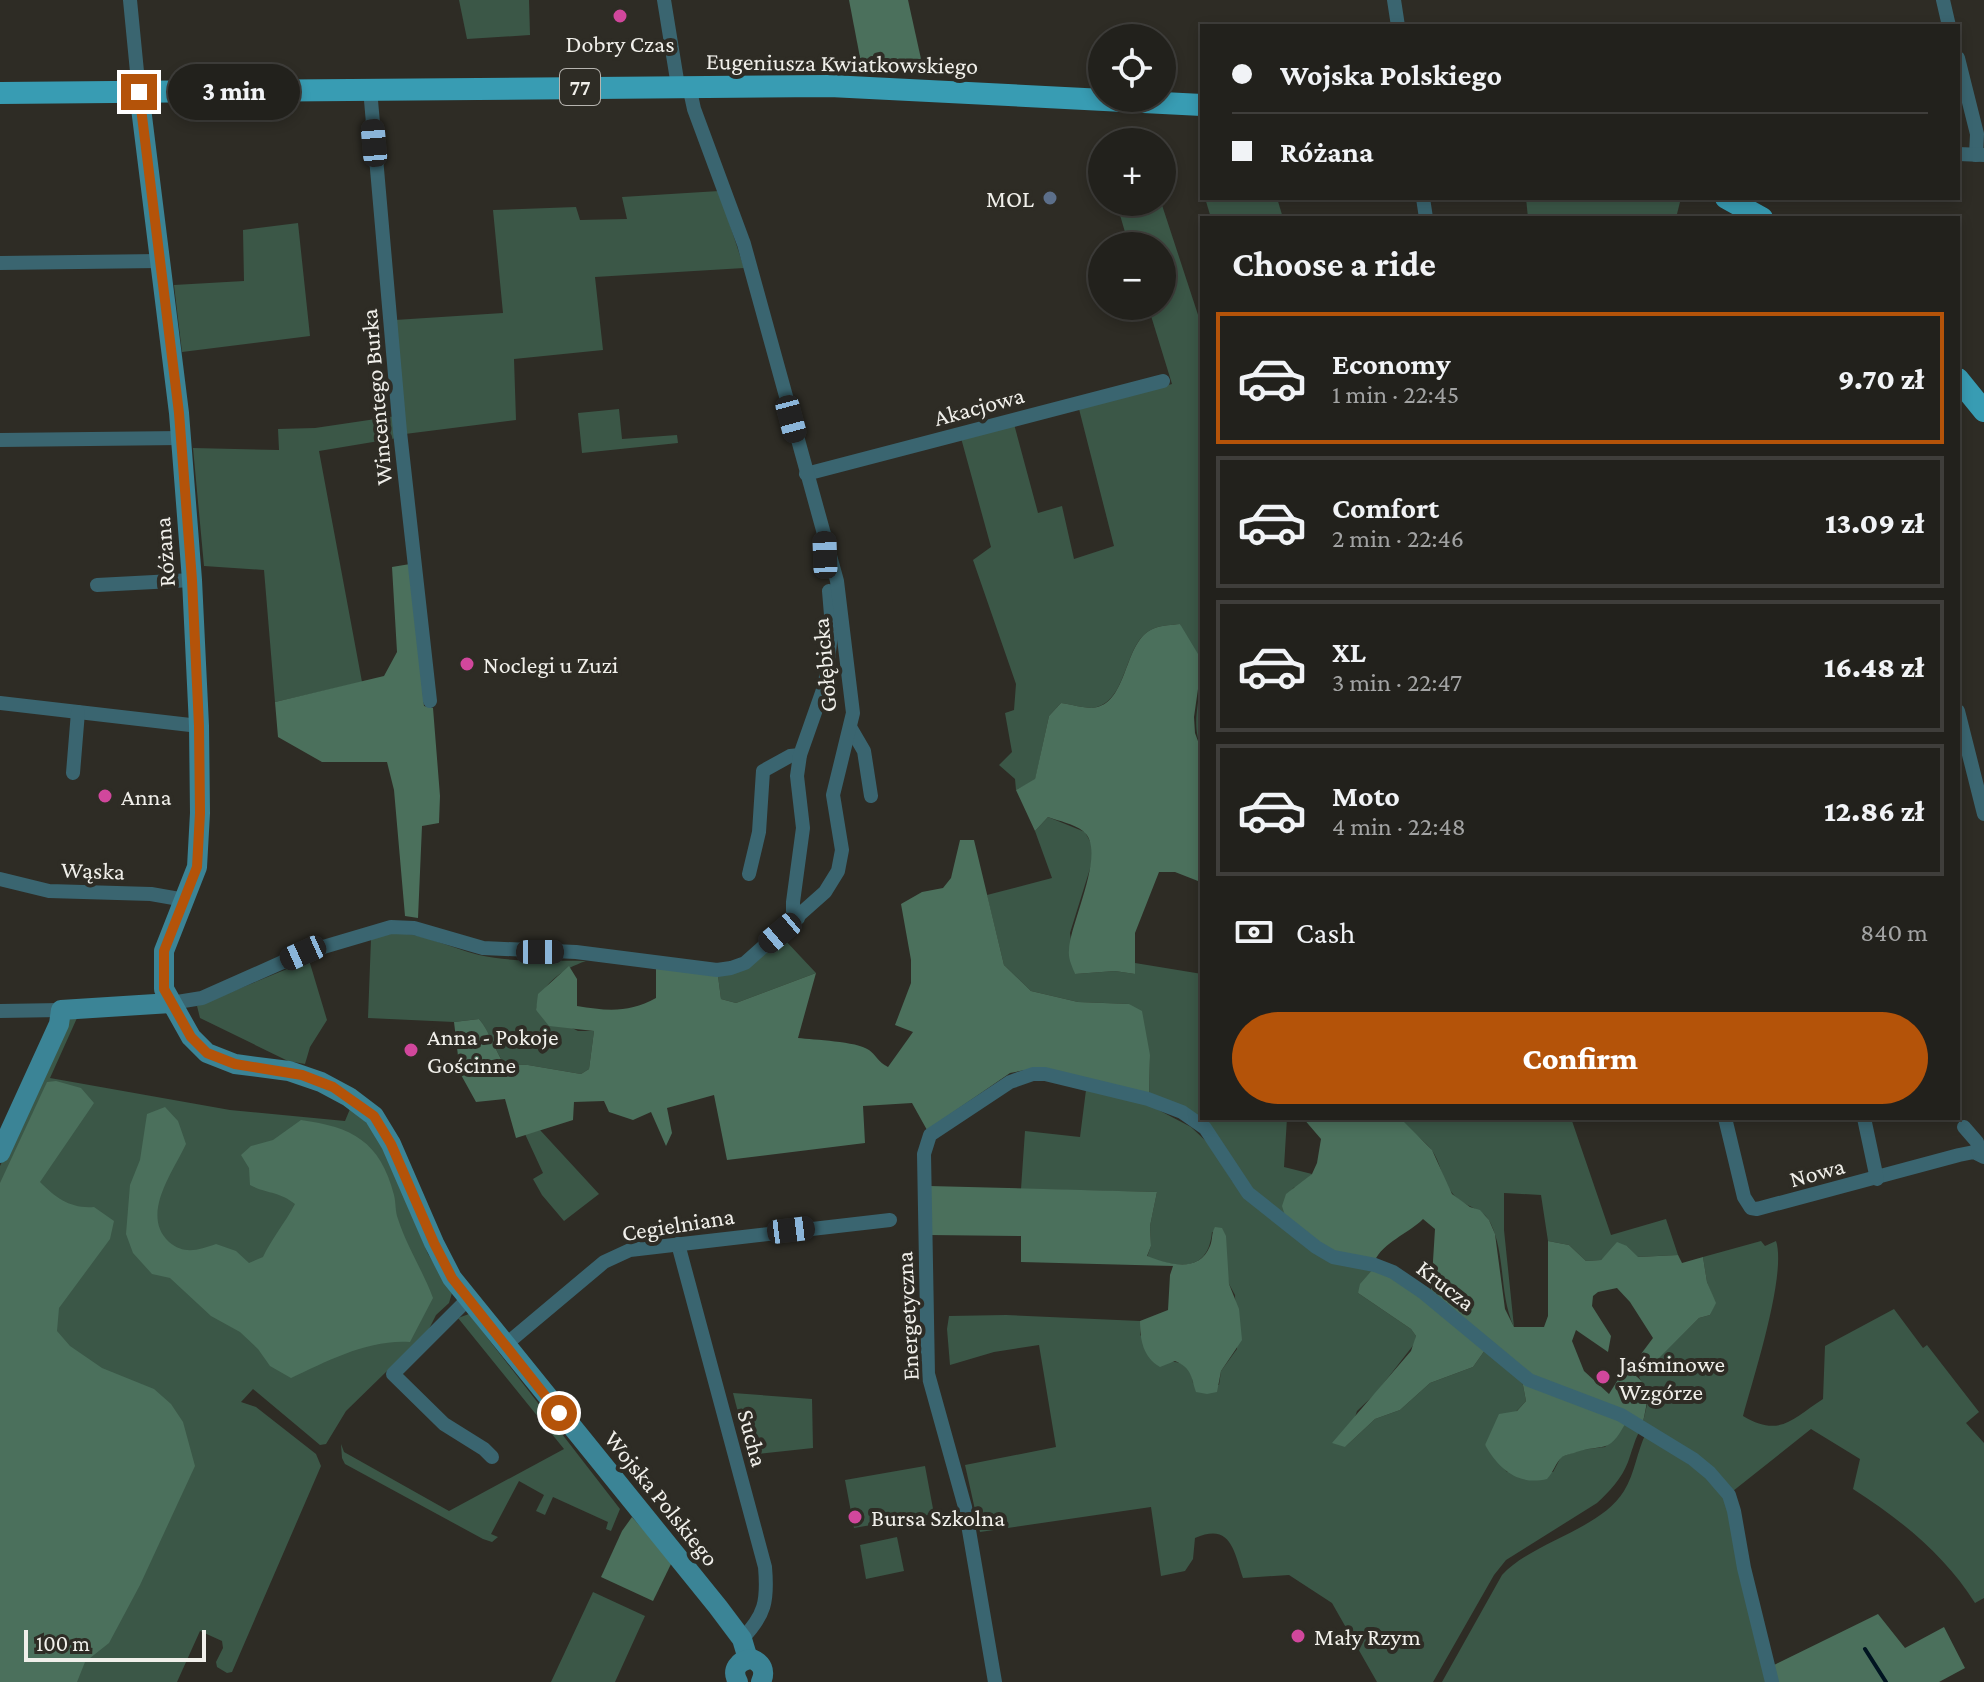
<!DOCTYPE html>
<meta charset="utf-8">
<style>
:root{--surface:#22211c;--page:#2e2e29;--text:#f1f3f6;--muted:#a2a3a3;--line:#3f3e3b;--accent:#b45309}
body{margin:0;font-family:"Crimson Pro",serif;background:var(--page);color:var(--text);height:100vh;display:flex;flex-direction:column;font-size:30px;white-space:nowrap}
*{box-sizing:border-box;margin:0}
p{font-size:26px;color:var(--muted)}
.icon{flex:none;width:44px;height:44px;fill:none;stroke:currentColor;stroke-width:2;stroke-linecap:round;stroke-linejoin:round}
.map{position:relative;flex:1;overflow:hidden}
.side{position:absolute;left:1200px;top:216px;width:760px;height:904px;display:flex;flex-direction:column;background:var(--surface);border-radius:0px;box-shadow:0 4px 12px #0003,0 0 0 2px var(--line)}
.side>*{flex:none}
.top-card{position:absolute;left:1200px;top:24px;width:760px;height:176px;border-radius:0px;box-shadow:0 4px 12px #0003,0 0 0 2px var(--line);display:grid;align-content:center;height:176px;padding:0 32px;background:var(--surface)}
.tools{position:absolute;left:1088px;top:24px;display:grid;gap:16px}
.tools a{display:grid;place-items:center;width:88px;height:88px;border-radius:50%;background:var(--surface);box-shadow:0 4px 12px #0003,0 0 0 2px var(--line);font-size:40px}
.scale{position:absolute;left:24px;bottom:20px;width:182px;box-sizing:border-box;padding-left:8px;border:4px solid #f0efea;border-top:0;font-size:22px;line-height:28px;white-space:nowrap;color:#f0efea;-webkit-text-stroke:6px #2e2c25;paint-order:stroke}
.end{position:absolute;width:36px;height:36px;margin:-18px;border:10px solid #b45309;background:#fff;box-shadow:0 0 0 4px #fff}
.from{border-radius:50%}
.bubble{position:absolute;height:56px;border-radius:28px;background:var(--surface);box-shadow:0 4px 12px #0003,0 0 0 2px var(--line);font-size:26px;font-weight:800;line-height:56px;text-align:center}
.car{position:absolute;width:24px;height:48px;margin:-24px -12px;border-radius:10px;box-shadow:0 0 6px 2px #0007;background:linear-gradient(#222 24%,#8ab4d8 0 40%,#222 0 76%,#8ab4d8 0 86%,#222 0)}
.top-card b{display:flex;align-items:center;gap:28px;height:76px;font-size:30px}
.top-card b+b{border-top:2px solid var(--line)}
.top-card i{width:20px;height:20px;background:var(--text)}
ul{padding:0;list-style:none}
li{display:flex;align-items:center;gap:24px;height:132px;margin:0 16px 12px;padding:0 16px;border:4px solid var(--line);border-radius:0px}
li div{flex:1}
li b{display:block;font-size:30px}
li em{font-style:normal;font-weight:800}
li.current{border-color:var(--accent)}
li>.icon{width:72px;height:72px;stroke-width:1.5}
h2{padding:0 32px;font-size:36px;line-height:96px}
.pay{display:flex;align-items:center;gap:20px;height:88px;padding:0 32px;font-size:30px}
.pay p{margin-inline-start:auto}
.button{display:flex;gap:16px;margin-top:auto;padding:16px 32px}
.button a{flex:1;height:92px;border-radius:48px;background:var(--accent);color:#fff;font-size:32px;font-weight:800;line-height:92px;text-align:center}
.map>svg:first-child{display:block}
</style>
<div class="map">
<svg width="1984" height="1682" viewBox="0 0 1984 1682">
<rect width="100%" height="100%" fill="#2e2c25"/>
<!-- green -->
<g fill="#3b5747">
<polygon points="459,0 529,0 530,35 467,39"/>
<polygon points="719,191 744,268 595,277 603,350 514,359 516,420 405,434 395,320 503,313 493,210 576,207 580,220 627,219 622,197"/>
<polygon points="1205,198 1277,198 1283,218 1211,218"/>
<polygon points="1526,198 1681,198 1676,218 1528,218"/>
<path d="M 1141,202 L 1161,202 L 1202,327 L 1202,752 C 1191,721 1199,713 1199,684 C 1199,665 1186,642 1180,624 C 1172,625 1163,625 1155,628 C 1122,639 1130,704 1092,708 C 1083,708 1070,704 1061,703 L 1049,716 L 1035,780 L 1016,790 L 1015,779 L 999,765 L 1012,752 L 1005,713 L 1014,710 L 1016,684 L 973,560 L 991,547 L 961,438 L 1014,424 L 1038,513 L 1062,506 L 1074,559 L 1114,546 L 1079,409 L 1172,384 L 1148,306 L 1162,306 L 1162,246 L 1129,246 L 1118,208 Z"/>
<polygon points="298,223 310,336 182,352 174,285 244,281 243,230"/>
<polygon points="619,409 622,439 677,435 678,443 582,453 578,413"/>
<polygon points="396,416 397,438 319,451 362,682 275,702 264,570 204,566 193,448 279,450 278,429 315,428"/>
<polygon points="1048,817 1085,832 1092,845 1093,859 1070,933 1075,974 1115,971 1135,974 1135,963 1202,974 1202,1118 1233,1118 1237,1121 1287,1118 1284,1167 1312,1174 1300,1186 1293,1188 1286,1219 1252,1192 1212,1129 1149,1094 1150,1056 1129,1004 1078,1002 1031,991 1004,965 987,895 1052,878 1035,831"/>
<path d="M 394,933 C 424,933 450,948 479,955 C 513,963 551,960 586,961 C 562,969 540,985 536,1010 L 578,1031 L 594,1031 L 589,1069 L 581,1074 L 528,1065 L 504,1064 C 496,1051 488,1029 479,1019 L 454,1022 L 368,1018 L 371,939 Z"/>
<polygon points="784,939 816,973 736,1003 721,999 718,976 745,968"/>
<polygon points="309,960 327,1020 310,1047 305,1064 288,1061 200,1018 197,1006"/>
<polygon points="68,1018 77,1018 50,1078 230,1110 345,1121 350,1109 368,1124 385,1150 428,1254 452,1293 449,1303 436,1315 428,1331 346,1411 326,1444 320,1445 253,1389 241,1402 256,1407 316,1454 321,1466 232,1672 227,1673 217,1667 216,1662 223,1648 222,1641 200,1631 177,1682 0,1682 0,1166"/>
<path d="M 1086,1090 L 1145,1103 L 1191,1127 L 1209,1144 L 1232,1181 L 1248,1198 L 1374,1268 L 1358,1293 L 1411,1329 L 1416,1336 L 1415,1343 L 1376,1393 L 1357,1411 L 1345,1447 L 1375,1419 L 1400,1410 L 1430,1383 L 1473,1367 L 1485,1350 L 1522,1380 L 1526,1401 L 1485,1445 L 1507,1472 L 1553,1472 L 1561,1457 L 1580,1450 L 1605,1447 L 1626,1422 L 1639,1432 C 1634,1442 1632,1451 1628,1462 C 1622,1478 1610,1491 1597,1503 L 1506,1560 L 1494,1575 L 1433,1682 L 1377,1682 L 1332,1603 L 1289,1575 L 1243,1578 C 1234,1551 1231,1522 1195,1538 L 1193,1559 L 1185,1571 L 1161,1576 L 1151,1507 L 980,1532 L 965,1465 L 1056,1447 L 1039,1345 L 994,1352 L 950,1365 L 947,1329 L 949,1316 L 1006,1315 L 1140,1321 L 1140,1335 L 1169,1362 C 1183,1360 1192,1369 1193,1383 L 1219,1385 L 1221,1371 L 1237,1349 L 1235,1295 L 1229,1284 L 1226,1269 L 1226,1237 L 1212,1232 C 1208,1274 1176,1267 1147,1257 L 1151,1246 L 1150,1226 L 1157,1192 L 1021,1189 L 1025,1131 L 1080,1137 Z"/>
<path d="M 1400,1118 L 1571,1118 L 1611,1235 L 1666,1219 L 1678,1255 L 1637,1257 L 1627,1246 L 1608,1253 L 1601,1260 L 1586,1261 L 1569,1245 L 1548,1241 L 1541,1195 L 1504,1193 L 1504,1230 L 1514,1327 C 1499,1295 1506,1257 1491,1224 C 1484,1207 1464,1208 1453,1194 C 1442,1182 1441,1162 1431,1149 C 1422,1138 1408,1130 1400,1118 Z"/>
<polygon points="540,1130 599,1194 564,1221 542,1195 533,1179 543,1173 525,1134"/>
<path d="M 1761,1241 L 1765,1246 L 1776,1241 C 1787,1274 1753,1379 1743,1416 C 1780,1438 1792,1419 1823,1399 L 1825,1346 L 1894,1309 L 1923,1348 L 1927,1345 L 1979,1412 L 1966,1423 L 1984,1443 L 1984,1598 L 1975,1603 C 1945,1555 1900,1519 1853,1489 L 1860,1459 L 1811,1429 L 1733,1491 L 1643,1422 L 1649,1396 L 1639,1377 L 1699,1318 L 1710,1315 L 1715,1303 L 1707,1282 L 1703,1257 Z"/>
<polygon points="469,1314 620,1509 611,1531 606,1529 608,1522 553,1497 545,1515 536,1511 544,1495 519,1481 491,1534 498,1537 492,1542 483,1539 345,1464 342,1458 341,1444 344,1452 449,1511 564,1449 458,1318"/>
<polygon points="733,1393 812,1399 813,1448 749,1455"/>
<path d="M 1646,1433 L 1702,1474 L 1727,1500 L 1770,1682 L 1442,1682 L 1502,1575 C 1532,1542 1600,1530 1624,1491 C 1635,1473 1637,1451 1646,1433 Z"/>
<polygon points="925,1466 934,1514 854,1528 845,1480"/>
<polygon points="897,1537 904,1571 866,1579 860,1545"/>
<polygon points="593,1592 645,1616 615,1682 551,1682"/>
</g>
<!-- forest -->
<g fill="#4b705c">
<polygon points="849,0 908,0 923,68 862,68"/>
<polygon points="410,564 424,706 433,708 440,796 439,823 422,826 418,918 405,916 394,790 387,762 322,762 278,737 275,702 384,676 397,652 392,567"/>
<path d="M 1180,624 L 1198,654 L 1199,682 L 1194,717 L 1195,733 L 1202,752 L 1202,868 L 1198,881 L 1175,872 L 1159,872 L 1135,933 L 1135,974 L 1115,971 L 1075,974 C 1072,966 1068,959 1069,950 C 1070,922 1108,850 1083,831 C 1074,824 1059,821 1048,817 L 1035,831 L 1016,790 L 1035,779 L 1049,716 L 1061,703 C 1070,704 1083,708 1092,708 C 1130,705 1122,639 1155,628 C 1163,625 1172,625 1180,624 Z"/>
<path d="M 960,840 L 974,840 L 1004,965 L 1031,991 L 1078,1002 L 1129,1004 L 1142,1011 L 1150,1055 L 1149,1094 L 1025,1070 L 1010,1073 L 927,1130 L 912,1103 L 863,1106 L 865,1143 L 727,1160 L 714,1095 L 667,1108 L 672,1133 L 666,1146 L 651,1112 L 633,1120 L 609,1112 L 604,1101 L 574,1102 L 573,1120 L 516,1138 L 505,1099 L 476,1102 L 460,1073 L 454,1022 L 479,1019 C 489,1030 495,1050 504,1064 L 528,1065 L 581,1074 L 589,1069 L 594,1031 L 549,1026 L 536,1010 L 538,994 L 569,966 L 577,979 L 577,1006 C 607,1011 629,1013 656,998 L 656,966 L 718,976 L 721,999 L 736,1003 L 816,973 L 798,1038 C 814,1040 856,1041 869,1050 C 876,1055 878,1062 888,1067 L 913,1032 L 895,1025 L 911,983 L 911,960 L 901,904 L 922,892 L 943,888 L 951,878 Z"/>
<path d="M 56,1081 L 81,1088 L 94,1103 L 40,1182 C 56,1198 71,1209 94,1207 L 114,1221 L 110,1239 L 59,1308 L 57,1331 L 70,1346 L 102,1368 L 154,1389 L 171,1404 L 183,1422 L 195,1466 L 140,1585 L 109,1643 L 85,1662 L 77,1682 L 0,1682 L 0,1183 L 47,1082 Z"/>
<path d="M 165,1107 L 178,1121 L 186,1144 C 173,1172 140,1215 169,1242 C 184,1255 199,1250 216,1244 L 236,1251 L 249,1263 L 263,1257 C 272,1238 285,1223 295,1204 C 279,1191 267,1194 250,1185 L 249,1168 L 241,1155 L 251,1146 L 273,1140 L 301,1120 C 352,1127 380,1141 394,1195 C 396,1203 395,1211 398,1219 C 407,1247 423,1271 433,1298 L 410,1342 C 369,1339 327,1361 291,1378 L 270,1366 L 258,1349 L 240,1332 L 211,1316 L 170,1278 L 152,1274 L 133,1253 L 126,1234 L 130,1185 L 140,1160 L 147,1114 Z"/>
<path d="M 1303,1118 L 1400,1118 L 1432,1150 L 1452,1194 L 1470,1207 L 1480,1210 L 1489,1220 L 1495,1234 L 1505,1309 L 1514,1327 L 1544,1327 L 1548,1316 L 1548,1241 L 1569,1245 L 1586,1261 L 1601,1260 L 1617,1242 L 1627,1246 L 1638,1257 L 1678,1255 L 1682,1263 L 1703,1257 L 1707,1282 L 1716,1303 L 1710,1315 L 1699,1318 L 1647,1370 L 1641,1354 L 1653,1338 L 1630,1302 L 1617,1288 L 1598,1292 L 1593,1296 L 1592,1306 L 1611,1336 L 1608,1352 L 1576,1330 L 1572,1341 L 1584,1371 L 1609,1394 L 1619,1378 L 1622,1366 C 1651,1385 1650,1390 1643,1422 L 1535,1378 L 1431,1293 L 1435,1229 L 1423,1219 C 1407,1235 1384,1241 1374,1262 L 1333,1254 L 1286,1219 L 1282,1206 L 1286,1194 L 1312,1174 L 1317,1163 L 1321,1139 Z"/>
<path d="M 929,1186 L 1157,1192 L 1150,1226 L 1151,1246 L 1147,1256 C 1168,1264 1199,1274 1210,1246 C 1213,1239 1211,1234 1215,1227 L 1222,1228 L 1226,1236 L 1229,1284 L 1239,1309 L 1242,1340 L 1221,1371 L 1217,1392 L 1207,1394 L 1196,1392 C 1191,1377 1192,1368 1175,1361 L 1160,1367 C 1143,1357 1140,1340 1140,1321 L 1168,1310 L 1170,1275 L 1173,1266 L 1021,1262 L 1021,1236 L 929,1235 Z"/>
<polygon points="1374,1268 1401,1279 1485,1350 1473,1367 1430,1383 1400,1410 1375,1419 1345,1447 1332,1443 1411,1351 1416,1336 1411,1329 1358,1293 1360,1284"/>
<path d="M 1522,1380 L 1626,1422 C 1608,1457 1603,1442 1574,1453 C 1570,1454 1565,1455 1562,1457 C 1556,1462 1553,1473 1547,1479 C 1518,1486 1499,1469 1485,1445 L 1499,1414 L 1517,1411 L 1526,1401 Z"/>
<polygon points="632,1517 672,1562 653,1601 601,1577 622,1531"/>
<polygon points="1878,1614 1905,1648 1944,1627 1965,1668 1939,1682 1778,1682 1774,1665"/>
</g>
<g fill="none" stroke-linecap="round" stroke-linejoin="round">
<!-- stream -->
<polyline stroke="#001421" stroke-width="4" points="1865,1649 1886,1682"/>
<!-- street -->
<g stroke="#3a6570" stroke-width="14">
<polyline points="130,0 139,92"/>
<polyline points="664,0 678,86"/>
<polyline points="1394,0 1398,26"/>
<polyline points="1943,0 1949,26"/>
<polyline points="1958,58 1977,134 1976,155"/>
<polyline points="370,89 400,432 430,701"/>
<polyline points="1958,154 1984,155"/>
<polyline points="1423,198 1426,218"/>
<polyline points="0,263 159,261"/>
<polyline points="0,440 181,438"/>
<polyline points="806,474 1163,381"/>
<polyline points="97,585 192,580"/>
<polyline points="0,703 199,726"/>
<polyline points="1958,711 1984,814"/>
<polyline points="850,727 864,751 871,796"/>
<polyline points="73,773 78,712"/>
<polyline points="749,874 759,832 763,771 790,756 800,755"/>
<polyline points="0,879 49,891 151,894 185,900"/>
<polyline points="798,918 793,911 793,902 803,828 797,776 800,755 825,684 832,627 829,591"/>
<polyline points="171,1003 202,998 303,953 391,927 414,928 483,948 576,952 717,970 731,968 745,963 825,892 838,871 842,850 833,795 853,713 837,581 744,244 694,109 689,86"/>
<polyline points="0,1011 61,1010"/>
<polyline points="1725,1118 1744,1197 1751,1208 1757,1209 1959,1155 1974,1152 1984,1157"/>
<polyline points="1864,1118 1877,1179"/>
<polyline points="1964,1127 1977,1142 1979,1153"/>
<path d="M 678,1244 L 765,1567 C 768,1601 765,1615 742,1639"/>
<polyline points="468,1299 393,1374 444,1424 484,1449 492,1457"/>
<polyline points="504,1346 604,1262 630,1250 890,1220"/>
<polyline points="995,1682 965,1507 928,1374 924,1154 930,1135 1010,1082 1033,1074 1045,1074 1148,1099 1182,1112 1205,1128 1248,1193 1316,1247 1333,1257 1375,1265 1393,1272 1424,1293 1529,1380 1621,1415 1693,1459 1710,1473 1729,1495 1734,1511 1744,1568 1772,1682"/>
</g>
<!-- secondary -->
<g stroke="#3b8496" stroke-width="20">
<polyline points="139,92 179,413 192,580 199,726 200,813 197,867 164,951 164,989 191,1037 207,1053 235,1064 289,1071 321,1082 349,1097 374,1116 391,1144 434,1243 452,1278 718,1607 742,1639 748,1659"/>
<polyline points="0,1153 59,1024 61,1010 171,1003"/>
<path d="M 738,1682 C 731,1670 738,1660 752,1659 C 762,1663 766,1671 761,1682"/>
</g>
<!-- primary -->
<g stroke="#389cb3" stroke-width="22">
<polyline points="0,93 830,86 1202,105"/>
<polyline points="1726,198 1762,218"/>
<polyline points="1958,379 1984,411"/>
</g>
</g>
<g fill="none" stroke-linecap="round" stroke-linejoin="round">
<!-- route -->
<polyline stroke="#b45309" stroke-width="10" points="139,92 179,413 192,580 199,726 200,813 197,867 164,951 164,989 191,1037 207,1053 235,1064 302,1075 333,1087 374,1116 391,1144 434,1243 452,1278 559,1413"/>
</g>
<!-- markers -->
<g fill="#d1479c" stroke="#2e2c25" stroke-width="3">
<circle cx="620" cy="16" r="8"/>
<circle cx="467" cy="664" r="8"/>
<circle cx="105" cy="796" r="8"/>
<circle cx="411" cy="1050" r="8"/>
<circle cx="1603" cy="1377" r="8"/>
<circle cx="855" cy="1517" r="8"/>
<circle cx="1298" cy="1636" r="8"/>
</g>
<circle fill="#5c6f8a" stroke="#2e2c25" stroke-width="3" cx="1050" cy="198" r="8"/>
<g text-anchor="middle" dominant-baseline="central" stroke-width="8" stroke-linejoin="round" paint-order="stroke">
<!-- shield labels -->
<rect fill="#2e2c25" stroke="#b6b4af" stroke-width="2" x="560" y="69" width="40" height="36" rx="6"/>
<g font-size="22" font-weight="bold" fill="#f0efea">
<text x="580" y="87">77</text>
</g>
<!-- poi labels -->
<g font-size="24" fill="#f0efea" stroke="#2e2c25" text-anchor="start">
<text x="620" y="43" text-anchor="middle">Dobry Czas</text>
<text x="1034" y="198" text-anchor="end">MOL</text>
<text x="483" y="664">Noclegi u Zuzi</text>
<text x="121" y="796">Anna</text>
<text x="427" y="1036">Anna - Pokoje<tspan x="427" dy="28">Gościnne</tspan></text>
<text x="1619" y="1363">Jaśminowe<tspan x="1619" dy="28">Wzgórze</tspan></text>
<text x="871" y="1517">Bursa Szkolna</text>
<text x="1314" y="1636">Mały Rzym</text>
</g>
<!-- street labels -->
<g font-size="24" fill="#f0efea" stroke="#2e2c25">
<text transform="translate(842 63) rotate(1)">Eugeniusza Kwiatkowskiego</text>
<text transform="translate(376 397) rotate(-95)">Wincentego Burka</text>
<text transform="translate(979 406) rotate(-15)">Akacjowa</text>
<text transform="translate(164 552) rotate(-94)">Różana</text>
<text transform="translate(824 665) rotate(-95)">Gołębicka</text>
<text transform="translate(93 870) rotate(2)">Wąska</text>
<text transform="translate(1817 1172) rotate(-15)">Nowa</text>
<text transform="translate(678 1224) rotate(-9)">Cegielniana</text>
<text transform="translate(1446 1285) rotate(38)">Krucza</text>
<text transform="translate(907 1316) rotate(-93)">Energetyczna</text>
<text transform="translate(753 1438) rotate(75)">Sucha</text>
<text transform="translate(662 1498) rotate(51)">Wojska Polskiego</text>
</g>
</g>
</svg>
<div class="tools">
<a><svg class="icon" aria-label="locate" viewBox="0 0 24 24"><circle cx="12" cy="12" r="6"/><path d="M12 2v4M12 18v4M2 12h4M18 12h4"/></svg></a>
<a>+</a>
<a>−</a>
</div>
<div class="scale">100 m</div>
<i class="end from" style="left:559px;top:1413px"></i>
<i class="end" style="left:139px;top:92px"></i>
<div class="bubble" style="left:168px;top:64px;width:132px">3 min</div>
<i class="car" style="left:374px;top:143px;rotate:355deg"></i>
<i class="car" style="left:791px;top:419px;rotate:165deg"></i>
<i class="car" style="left:825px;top:555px;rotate:358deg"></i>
<i class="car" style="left:780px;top:933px;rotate:230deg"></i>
<i class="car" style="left:540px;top:952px;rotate:90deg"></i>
<i class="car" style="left:303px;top:953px;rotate:246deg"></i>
<i class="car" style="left:791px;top:1230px;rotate:83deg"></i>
<div class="top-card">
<b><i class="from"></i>Wojska Polskiego</b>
<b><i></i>Różana</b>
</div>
<section class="side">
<h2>Choose a ride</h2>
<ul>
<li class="current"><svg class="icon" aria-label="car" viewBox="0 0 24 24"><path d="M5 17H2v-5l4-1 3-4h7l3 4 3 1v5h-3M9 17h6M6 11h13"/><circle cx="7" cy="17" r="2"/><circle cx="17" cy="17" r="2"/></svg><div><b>Economy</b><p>1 min · 22:45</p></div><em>9.70 zł</em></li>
<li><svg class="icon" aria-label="car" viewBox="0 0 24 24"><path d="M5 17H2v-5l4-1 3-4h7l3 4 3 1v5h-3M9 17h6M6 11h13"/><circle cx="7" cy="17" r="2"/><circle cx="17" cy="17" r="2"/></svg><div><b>Comfort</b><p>2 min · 22:46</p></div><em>13.09 zł</em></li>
<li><svg class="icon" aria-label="car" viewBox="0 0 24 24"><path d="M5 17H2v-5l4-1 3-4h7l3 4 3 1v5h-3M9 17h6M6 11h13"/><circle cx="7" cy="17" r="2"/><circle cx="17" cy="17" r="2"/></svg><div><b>XL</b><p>3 min · 22:47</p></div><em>16.48 zł</em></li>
<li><svg class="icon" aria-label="car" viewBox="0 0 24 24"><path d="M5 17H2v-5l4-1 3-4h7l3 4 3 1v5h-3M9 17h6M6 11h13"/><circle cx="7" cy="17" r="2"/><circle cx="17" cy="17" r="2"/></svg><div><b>Moto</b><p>4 min · 22:48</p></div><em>12.86 zł</em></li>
</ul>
<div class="pay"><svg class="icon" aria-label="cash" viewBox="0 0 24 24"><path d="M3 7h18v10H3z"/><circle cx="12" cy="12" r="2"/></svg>Cash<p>840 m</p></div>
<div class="button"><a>Confirm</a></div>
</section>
</div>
